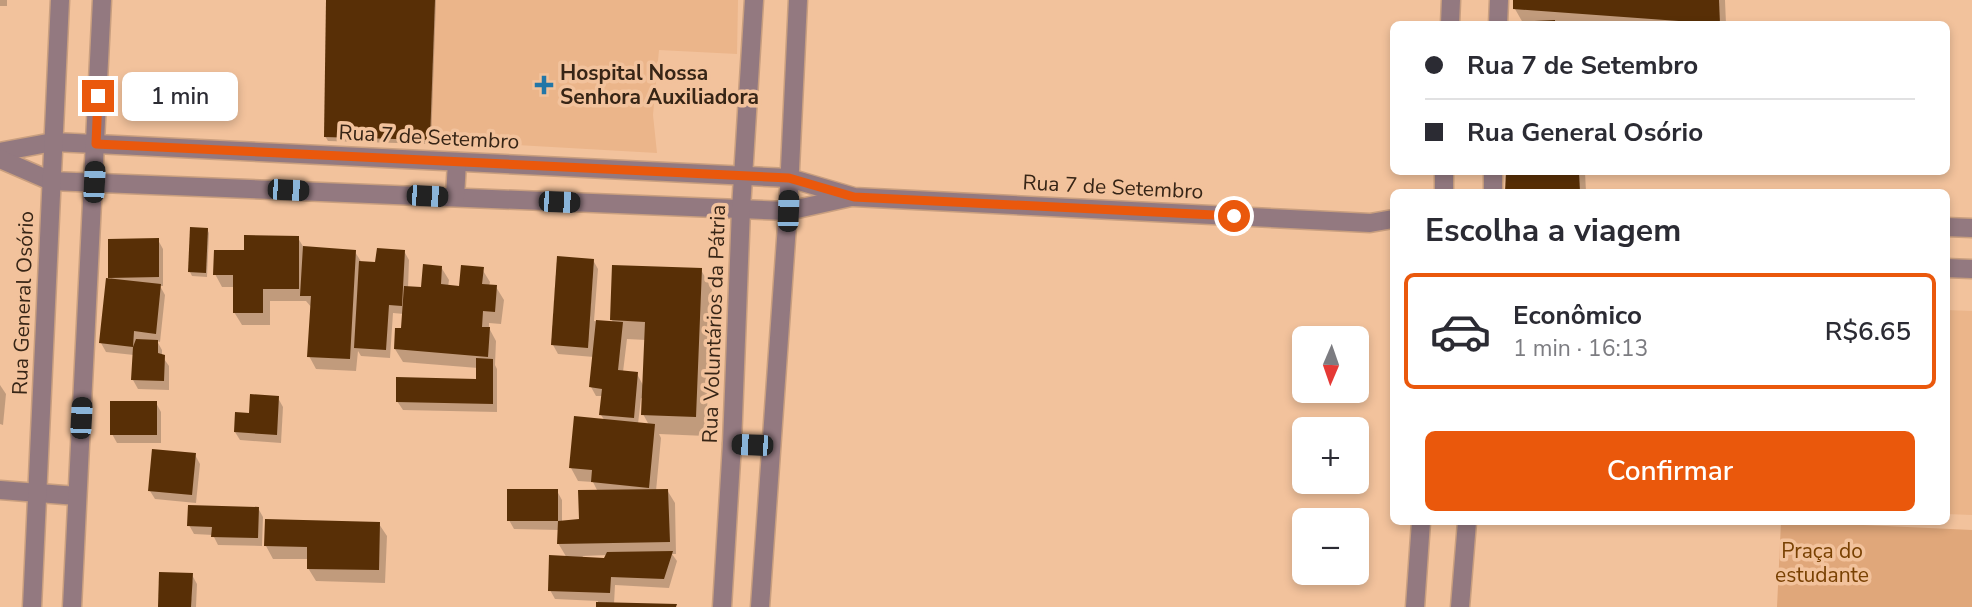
<!DOCTYPE html>
<html lang="pt">
<meta charset="utf-8">
<style>
:root{--surface:#fff;--page:#f2f2f3;--text:#2b2b33;--muted:#7c7c81;--line:#e1e1e2;--accent:#ea580c}
body{margin:0;font-family:"Nunito Sans",sans-serif;background:var(--page);color:var(--text);height:100vh;display:flex;flex-direction:column;font-size:26px;white-space:nowrap}
*{box-sizing:border-box;margin:0}
p{font-size:23px;color:var(--muted)}
.icon{flex:none;width:38px;height:38px;fill:none;stroke:currentColor;stroke-width:2;stroke-linecap:round;stroke-linejoin:round}
.map{position:relative;flex:1;overflow:hidden}
.sheet{position:absolute;left:1390px;top:189px;width:560px;height:336px;display:flex;flex-direction:column;background:var(--surface);border-radius:10px;box-shadow:0 4px 10px #0003}
.sheet>*{flex:none}
.banner{position:absolute;left:1390px;top:21px;width:560px;height:154px;border-radius:10px;box-shadow:0 4px 10px #0003;display:grid;align-content:center;height:154px;padding:0 35px;background:var(--surface)}
.needle{width:46px;rotate:182deg}
.fabs{position:absolute;left:1292px;top:326px;display:grid;gap:14px}
.fabs a{display:grid;place-items:center;width:77px;height:77px;border-radius:10px;background:var(--surface);box-shadow:0 4px 10px #0003;font-size:35px}
.end{position:absolute;width:32px;height:32px;margin:-16px;border:9px solid #ea580c;background:#fff;box-shadow:0 0 0 4px #fff}
.from{border-radius:50%}
.bubble{position:absolute;height:49px;border-radius:10px;background:var(--surface);box-shadow:0 4px 10px #0003;font-size:23px;font-weight:600;line-height:49px;text-align:center}
.car{position:absolute;width:21px;height:42px;margin:-21px -10px;border-radius:9px;box-shadow:0 0 5px 2px #0007;background:linear-gradient(#222 24%,#8ab4d8 0 40%,#222 0 76%,#8ab4d8 0 86%,#222 0)}
.banner b{display:flex;align-items:center;gap:24px;height:66px;font-size:26px}
.banner b+b{border-top:2px solid var(--line)}
.banner i{width:18px;height:18px;background:var(--text)}
ul{padding:0;list-style:none}
li{display:flex;align-items:center;gap:21px;height:116px;margin:0 14px 10px;padding:0 21px;border:4px solid transparent;border-radius:10px}
li div{flex:1}
li b{display:block;font-size:26px}
li em{font-style:normal;font-weight:600}
li.on{border-color:var(--accent)}
li>.icon{width:63px;height:63px;stroke-width:1.5}
h2{padding:0 35px;font-size:32px;line-height:84px}
.action{display:flex;gap:14px;margin-top:auto;padding:14px 35px}
.action a{flex:1;height:80px;border-radius:10px;background:var(--accent);color:#fff;font-size:28px;font-weight:600;line-height:80px;text-align:center}
.map>svg:first-child{display:block}
</style>
<div class="map">
<svg width="1972" height="607" viewBox="0 0 1972 607">
<rect width="100%" height="100%" fill="#f2c29c"/>
<!-- built -->
<g fill="#ebb58a">
<polygon points="435,0 738,0 737,54 659,50 653,115 657,153 430,140"/>
<polygon points="1946,310 1972,311 1972,515 1946,514"/>
</g>
<!-- green -->
<polygon fill="#e0a77a" points="1781,522 1841,522 1842,524 1972,530 1972,607 1777,607"/>
<!-- shadow -->
<g fill="#0003" fill-rule="evenodd">
<rect x="0" y="0" width="7" height="6"/>
<polygon points="327,0 436,0 431,144 328,141 325,136"/>
<polygon points="1515,0 1725,0 1726,24 1516,24 1523,23 1515,9"/>
<polygon points="1508,172 1585,172 1586,192 1507,192"/>
<polygon points="207,229 209,233 207,277 192,276 190,272"/>
<polygon points="298,238 304,248 355,252 362,263 377,264 404,251 409,260 408,288 423,289 441,267 449,280 448,287 461,288 482,269 490,282 489,286 496,287 504,300 501,324 489,323 489,328 496,341 495,365 497,369 497,412 403,410 397,401 477,381 478,368 403,362 395,349 402,330 404,314 393,313 390,358 361,356 358,351 356,371 316,369 309,356 312,308 306,301 270,301 270,325 242,325 234,312 234,287 222,287 215,274 246,252"/>
<polygon points="158,240 163,249 163,286 160,286 165,295 160,342 157,341 162,350 162,356 169,366 169,390 138,389 133,380 134,355 106,352 101,343 112,281 110,277"/>
<path d="M 593,260 L 598,269 L 594,321 L 613,323 L 612,320 L 701,270 L 712,289 L 706,436 L 659,434 L 661,438 L 656,491 L 667,490 L 675,503 L 676,554 L 672,554 L 677,561 L 669,588 L 615,585 L 614,604 L 676,607 L 598,607 L 598,601 L 555,599 L 550,590 L 567,558 L 558,543 L 559,530 L 514,529 L 509,520 L 557,491 L 562,500 L 562,522 L 580,520 L 598,492 L 593,482 L 578,481 L 571,468 L 605,421 L 601,415 L 603,396 L 596,396 L 591,387 L 594,357 L 558,354 L 553,345 ZM 627,339 L 646,340 L 644,387 L 637,374 L 623,372 ZM 641,398 L 644,399 L 643,414 L 649,425 L 638,424 ZM 607,555 L 605,559 L 582,558 L 583,556 Z"/>
<polygon points="0,385 6,394 3,425 0,424"/>
<polygon points="278,398 283,407 281,443 240,440 235,432 251,415"/>
<polygon points="156,403 161,412 161,443 117,443 112,434"/>
<polygon points="195,455 200,464 196,503 155,499 150,491"/>
<polygon points="258,508 263,517 262,546 218,545 213,535 194,534 189,525"/>
<polygon points="379,524 387,536 385,583 316,581 308,568 309,559 273,559 266,546"/>
<polygon points="192,575 197,584 196,607 159,607"/>
</g>
<!-- building -->
<g fill="#582f06">
<polygon points="326,0 435,0 430,140 324,137"/>
<polygon points="1513,0 1719,0 1720,24 1513,9"/>
<polygon points="1555,20 1555,24 1514,24 1514,22"/>
<polygon points="1506,172 1579,172 1580,192 1505,192"/>
<polygon points="190,227 208,228 206,273 188,272"/>
<polygon points="244,235 299,236 299,289 263,289 263,313 233,313 233,275 213,275 214,250 244,250"/>
<polygon points="159,238 159,277 108,278 108,239"/>
<polygon points="303,246 356,250 350,359 307,357 311,296 300,296"/>
<polygon points="377,248 405,250 402,306 389,305 386,350 354,348 359,261 375,262"/>
<polygon points="557,256 594,259 588,348 551,345"/>
<polygon points="423,264 442,266 441,284 459,286 461,265 484,267 482,284 497,285 495,312 483,311 482,327 490,327 488,357 394,349 395,328 401,328 404,286 421,287"/>
<polygon points="612,265 702,268 696,417 641,415 645,322 610,320"/>
<polygon points="106,278 161,284 156,334 134,331 133,347 99,343"/>
<polygon points="596,320 623,322 618,370 638,372 634,418 599,415 602,389 589,387"/>
<polygon points="136,339 158,340 158,353 165,355 164,381 131,380 133,347"/>
<polygon points="476,358 493,359 493,404 396,402 396,377 476,379"/>
<polygon points="250,394 279,396 277,435 234,432 235,412 249,413"/>
<rect x="110" y="401" width="47" height="34"/>
<polygon points="574,416 655,424 649,488 591,482 592,470 569,468"/>
<polygon points="152,449 196,453 192,495 148,491"/>
<rect x="507" y="489" width="51" height="32"/>
<polygon points="668,489 670,542 557,544 558,521 579,519 578,490"/>
<polygon points="188,505 259,507 258,538 211,537 212,527 187,526"/>
<polygon points="265,519 380,522 379,570 307,569 307,547 264,546"/>
<polygon points="673,551 664,579 611,577 610,593 548,591 549,555 604,558 607,552"/>
<polygon points="159,572 193,573 191,607 158,607"/>
<polygon points="596,602 677,604 676,607 596,607"/>
</g>
<g fill="none" stroke-linecap="round" stroke-linejoin="round">
<defs>
<g id="minor">
<polyline points="1450,24 1451,0"/>
<polyline points="1498,24 1499,0"/>
<polyline points="0,152 53,142 96,144 789,178 854,197 1370,223 1393,219"/>
<polyline points="0,159 51,181 788,211 851,197"/>
<polyline points="1444,192 1444,172"/>
<polyline points="1493,192 1493,172"/>
<polyline points="455,197 457,162"/>
<polyline points="1946,227 1972,228"/>
<polyline points="1946,268 1972,269"/>
<polyline points="732,444 771,445"/>
<polyline points="0,490 77,496"/>
<polyline points="32,607 60,0"/>
<polyline points="72,607 102,0"/>
<polyline points="722,607 732,444 741,209 754,0"/>
<polyline points="760,607 788,211 798,0"/>
<polyline points="1415,607 1421,522"/>
<polyline points="1460,607 1467,522"/>
</g>
</defs>
<!-- minor casing -->
<use href="#minor" stroke="#c99f7f" stroke-width="21"/>
<!-- minor -->
<use href="#minor" stroke="#937980" stroke-width="18"/>
</g>
<g fill="none" stroke-linecap="round" stroke-linejoin="round">
<!-- route -->
<polyline stroke="#ea580c" stroke-width="9" points="98,96 96,144 789,178 854,197 1234,216"/>
</g>
<!-- markers -->
<path fill="#2276a7" stroke="#f2c29c" stroke-width="2.5" d="M540.5 74.5h7v7h7v7h-7v7h-7v-7h-7v-7h7z"/>
<g text-anchor="middle" dominant-baseline="central" stroke-width="7" stroke-linejoin="round" paint-order="stroke">
<!-- poi labels -->
<g font-size="21" font-weight="bold" fill="#372516" stroke="#f2c29c" text-anchor="start">
<text x="560" y="73">Hospital Nossa<tspan x="560" dy="24">Senhora Auxiliadora</tspan></text>
</g>
<!-- street labels -->
<g font-size="21" fill="#372516" stroke="#f2c29c">
<text transform="translate(429 137) rotate(3)">Rua 7 de Setembro</text>
<text transform="translate(1113 187) rotate(3)">Rua 7 de Setembro</text>
<text transform="translate(23 303) rotate(-88)">Rua General Osório</text>
<text transform="translate(714 324) rotate(-88)">Rua Voluntários da Pátria</text>
</g>
<!-- park labels -->
<g font-size="21" fill="#794102" stroke="#f2c29c">
<text x="1822" y="551">Praça do<tspan x="1822" dy="24">estudante</tspan></text>
</g>
</g>
</svg>
<div class="fabs">
<a><svg class="needle" viewBox="-14 -14 28 28"><path d="M0-13l5 13h-10z" fill="#e53935"/><path d="M0 13l5-13h-10z" fill="#7c7c81"/></svg></a>
<a>+</a>
<a>−</a>
</div>
<i class="end from" style="left:1234px;top:216px"></i>
<i class="end" style="left:98px;top:96px"></i>
<div class="bubble" style="left:122px;top:72px;width:116px">1 min</div>
<i class="car" style="left:94px;top:182px;rotate:3deg"></i>
<i class="car" style="left:288px;top:190px;rotate:93deg"></i>
<i class="car" style="left:427px;top:196px;rotate:93deg"></i>
<i class="car" style="left:559px;top:202px;rotate:92deg"></i>
<i class="car" style="left:788px;top:211px;rotate:2deg"></i>
<i class="car" style="left:81px;top:418px;rotate:3deg"></i>
<i class="car" style="left:752px;top:445px;rotate:272deg"></i>
<div class="banner">
<b><i class="from"></i>Rua 7 de Setembro</b>
<b><i></i>Rua General Osório</b>
</div>
<section class="sheet">
<h2>Escolha a viagem</h2>
<ul>
<li class="on"><svg class="icon" aria-label="car" viewBox="0 0 24 24"><path d="M5 17H2v-5l4-1 3-4h7l3 4 3 1v5h-3M9 17h6M6 11h13"/><circle cx="7" cy="17" r="2"/><circle cx="17" cy="17" r="2"/></svg><div><b>Econômico</b><p>1 min · 16:13</p></div><em>R$6.65</em></li>
</ul>
<div class="action"><a>Confirmar</a></div>
</section>
</div>
